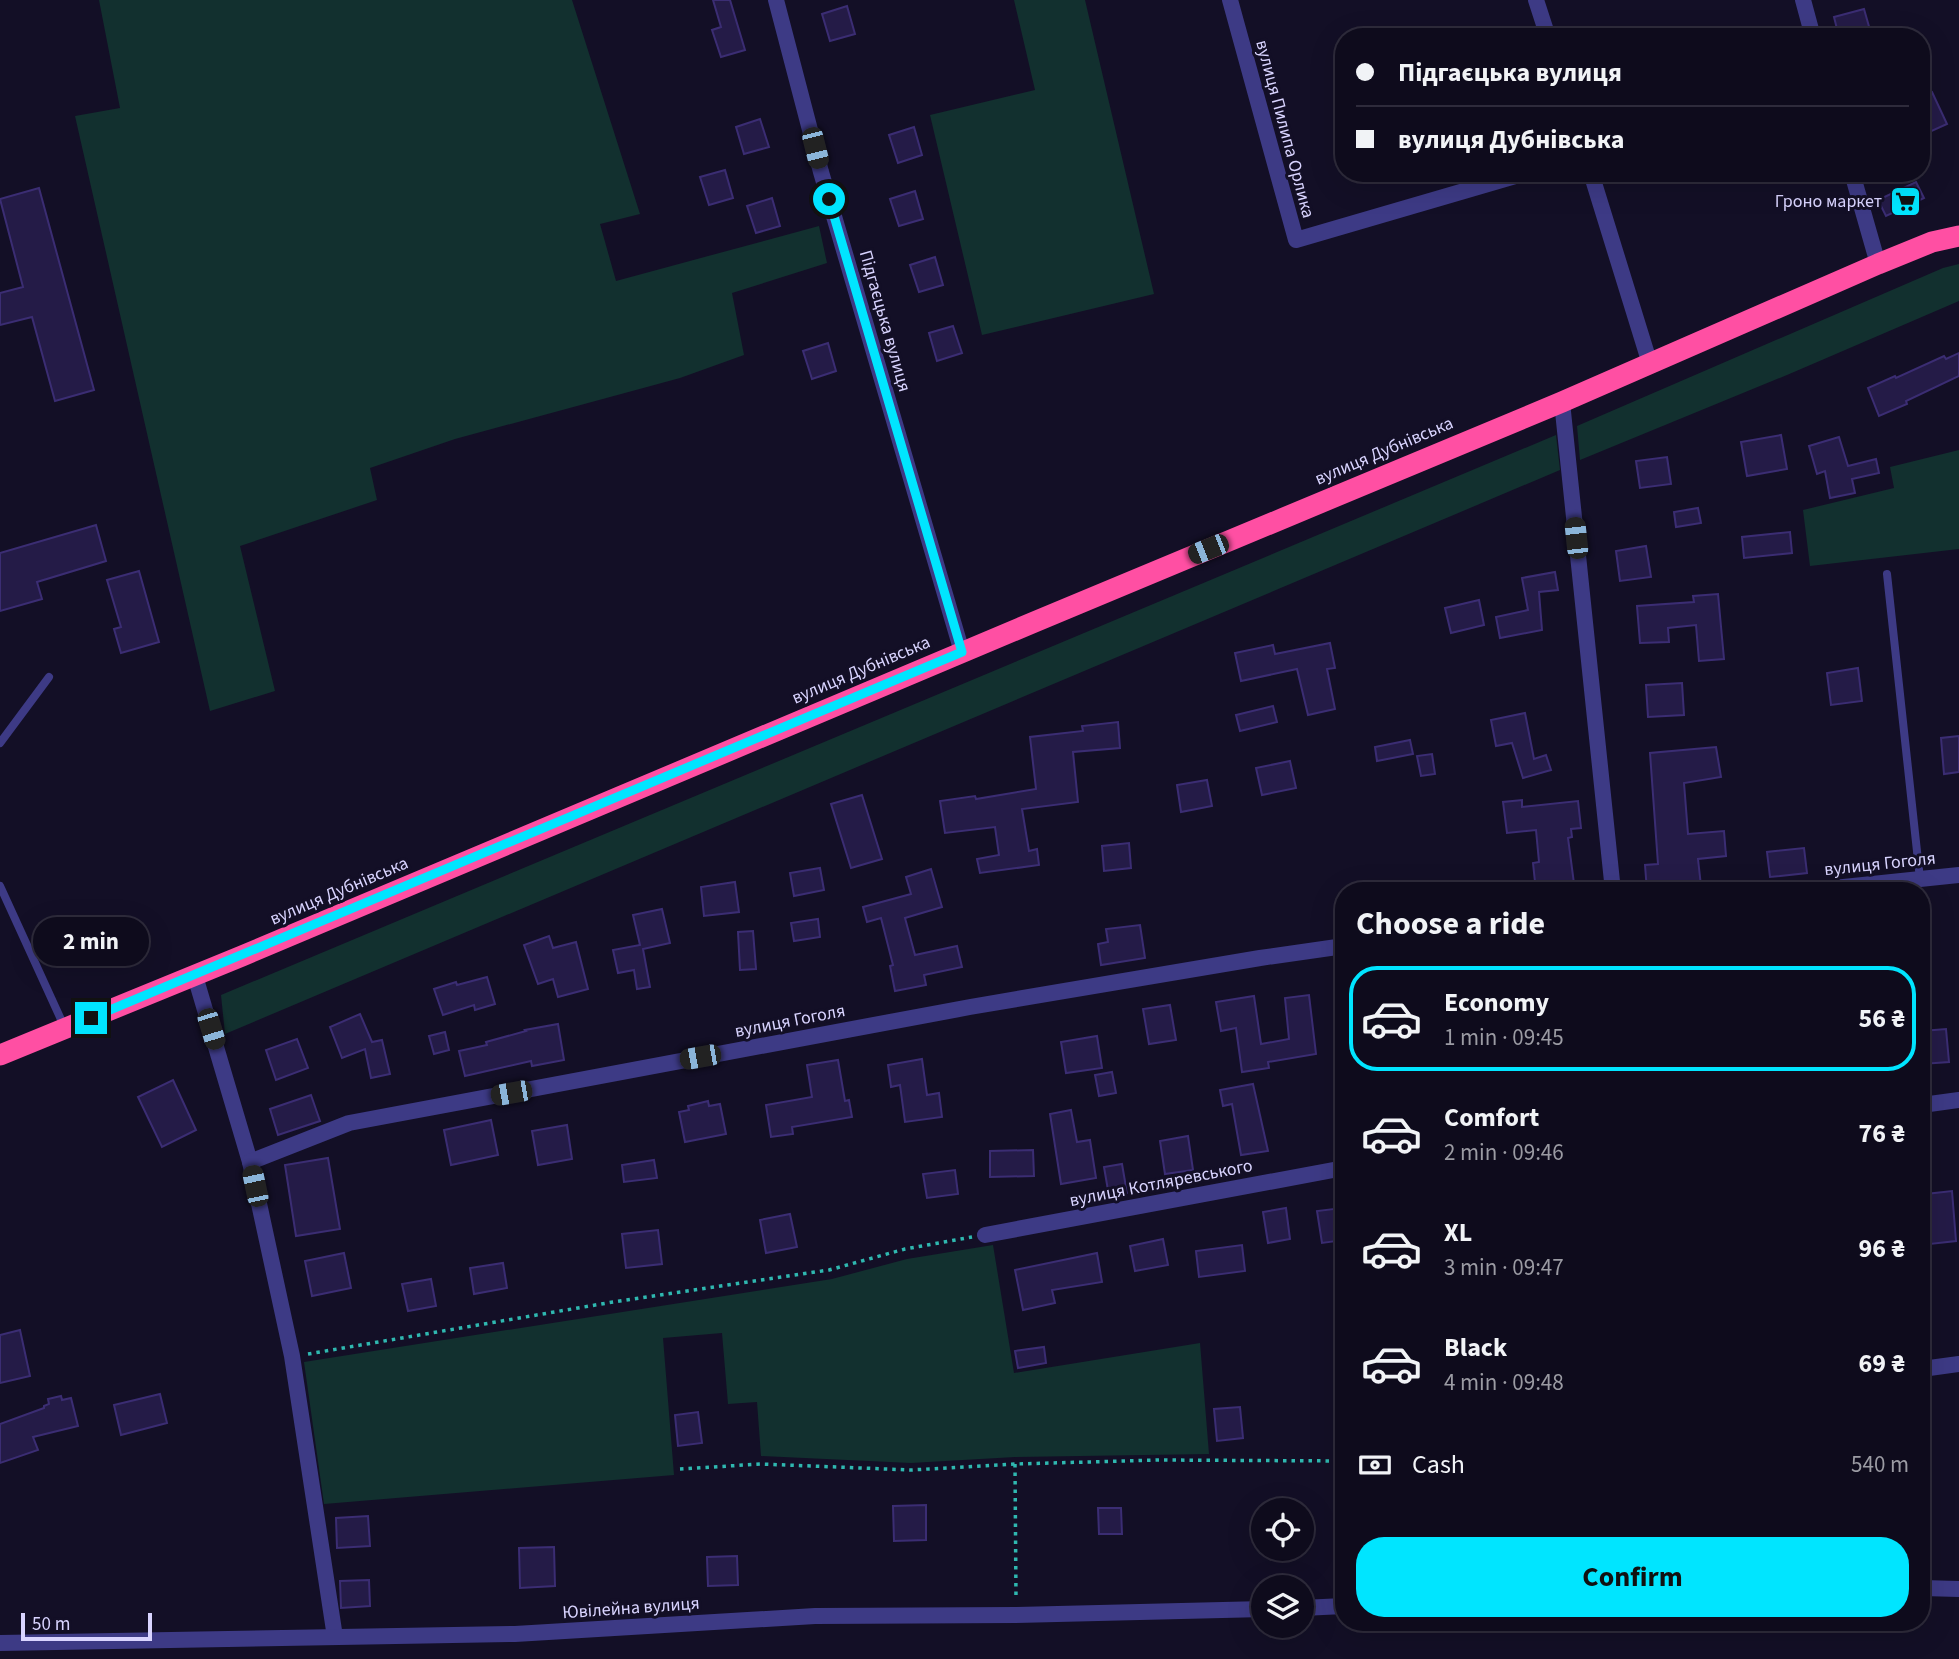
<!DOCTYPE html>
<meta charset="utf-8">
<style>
:root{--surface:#0e0b1c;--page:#171425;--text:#f1f3f6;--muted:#9b9ba3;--line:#2e2b3b;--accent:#00e5ff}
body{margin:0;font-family:"Source Sans 3",sans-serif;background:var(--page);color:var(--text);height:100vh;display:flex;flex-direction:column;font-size:26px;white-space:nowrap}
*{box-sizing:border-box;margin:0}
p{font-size:23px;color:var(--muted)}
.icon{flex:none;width:38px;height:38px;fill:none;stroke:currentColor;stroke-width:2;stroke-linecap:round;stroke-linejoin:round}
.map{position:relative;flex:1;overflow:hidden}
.details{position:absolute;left:1335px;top:882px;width:595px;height:749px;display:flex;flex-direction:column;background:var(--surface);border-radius:28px;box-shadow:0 7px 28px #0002,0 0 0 2px var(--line)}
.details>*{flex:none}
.top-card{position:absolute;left:1335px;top:28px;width:595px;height:154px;border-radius:28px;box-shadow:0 7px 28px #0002,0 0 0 2px var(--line);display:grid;align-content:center;height:154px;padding:0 21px;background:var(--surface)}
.fabs{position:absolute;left:1251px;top:1498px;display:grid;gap:14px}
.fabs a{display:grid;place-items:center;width:63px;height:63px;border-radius:50%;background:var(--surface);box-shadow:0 7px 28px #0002,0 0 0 2px var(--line);font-size:35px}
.scale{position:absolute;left:21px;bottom:18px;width:131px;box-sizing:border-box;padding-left:7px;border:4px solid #d9d4ff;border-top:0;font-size:19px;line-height:24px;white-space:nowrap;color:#d9d4ff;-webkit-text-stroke:5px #130f26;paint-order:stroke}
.end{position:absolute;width:32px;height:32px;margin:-16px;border:9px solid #00e5ff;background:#111;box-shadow:0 0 0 4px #111}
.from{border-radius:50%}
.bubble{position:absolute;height:49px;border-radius:24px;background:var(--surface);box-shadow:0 7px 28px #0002,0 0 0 2px var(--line);font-size:23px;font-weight:700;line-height:49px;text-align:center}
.car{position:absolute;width:21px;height:42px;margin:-21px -10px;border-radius:9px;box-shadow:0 0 5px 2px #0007;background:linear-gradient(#222 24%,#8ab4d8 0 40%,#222 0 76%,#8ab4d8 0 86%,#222 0)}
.top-card b{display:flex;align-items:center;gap:24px;height:66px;font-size:26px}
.top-card b+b{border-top:2px solid var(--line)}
.top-card i{width:18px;height:18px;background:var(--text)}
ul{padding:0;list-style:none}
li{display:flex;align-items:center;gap:21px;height:105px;margin:0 14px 10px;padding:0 7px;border:4px solid transparent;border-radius:28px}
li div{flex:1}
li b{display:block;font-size:26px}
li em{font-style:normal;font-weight:700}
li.on{border-color:var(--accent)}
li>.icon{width:63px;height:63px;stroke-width:1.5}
h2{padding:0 21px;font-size:32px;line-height:84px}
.pay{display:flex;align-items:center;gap:18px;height:77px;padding:0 21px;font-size:26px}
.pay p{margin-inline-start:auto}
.button{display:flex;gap:14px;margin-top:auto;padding:14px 21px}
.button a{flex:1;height:80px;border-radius:28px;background:var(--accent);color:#111;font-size:28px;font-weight:700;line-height:80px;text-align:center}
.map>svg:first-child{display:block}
</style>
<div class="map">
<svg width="1959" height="1659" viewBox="0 0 1959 1659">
<rect width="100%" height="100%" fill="#130f26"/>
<!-- green -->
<g fill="#12302f">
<polygon points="99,0 572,0 640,214 600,224 616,281 819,226 827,263 732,293 744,355 680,378 455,439 370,468 377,500 240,546 275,691 210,711 75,116 120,108"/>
<polygon points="1014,0 1085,0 1154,294 982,335 930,115 1035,90"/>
<polygon points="1959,264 1959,301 1787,375 1580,460 1577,426 1943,268"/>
<polygon points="1556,435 1560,470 225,1034 221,995"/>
<polygon points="1959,450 1959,549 1810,566 1803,510 1894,488 1890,467"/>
<polygon points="993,1245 1014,1373 1200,1343 1209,1454 1015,1457 911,1463 761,1456 757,1402 728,1404 722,1333 663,1338 674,1475 324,1504 304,1362 832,1279 907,1259"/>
</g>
<!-- building -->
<g fill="#241b47" stroke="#3b2d73" stroke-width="2">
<polygon points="713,0 730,0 745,50 721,57 712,30 721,27"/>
<polygon points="847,6 855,34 830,41 822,14"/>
<polygon points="1864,9 1872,37 1839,37 1834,17"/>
<polygon points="1932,92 1947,124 1925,134 1922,125 1922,97"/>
<polygon points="760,119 769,147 744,154 736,127"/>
<polygon points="914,127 922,155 898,163 889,135"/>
<polygon points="725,170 733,198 709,205 700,177"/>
<polygon points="1916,182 1924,198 1886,216 1878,200"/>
<polygon points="39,188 94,390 55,401 32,317 0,325 0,293 23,287 0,199"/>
<polygon points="915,191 923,219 899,226 890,199"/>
<polygon points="772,198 780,226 756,233 747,206"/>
<polygon points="935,257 943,285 919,292 910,265"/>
<polygon points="953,326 962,353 937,361 929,333"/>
<polygon points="828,343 836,371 812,379 803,351"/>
<polygon points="1959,353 1959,376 1906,401 1907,404 1879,416 1868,388 1895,376 1896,378 1944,356 1946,359"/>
<polygon points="1781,435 1787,469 1747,476 1741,442"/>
<polygon points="1839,437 1848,466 1876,459 1879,473 1852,479 1855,493 1830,498 1825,471 1817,474 1809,446"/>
<polygon points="1667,457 1671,484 1640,488 1636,461"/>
<polygon points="1698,508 1701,523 1676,527 1674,512"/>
<polygon points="96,525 106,561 37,582 42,599 0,611 0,553"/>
<polygon points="1790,532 1792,553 1744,558 1742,537"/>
<polygon points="1646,546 1651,577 1620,581 1616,551"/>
<polygon points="139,571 159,642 121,653 114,629 121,627 107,580"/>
<polygon points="1555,572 1558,590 1539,592 1542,630 1500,638 1496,617 1528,610 1522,578"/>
<polygon points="1718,594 1724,659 1699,661 1696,625 1668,628 1669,642 1640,643 1637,606 1694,602 1693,596"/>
<polygon points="1479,600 1484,625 1451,633 1445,608"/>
<polygon points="1330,643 1335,668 1327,669 1335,709 1308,715 1297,669 1241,681 1235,653 1273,645 1275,654"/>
<polygon points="1858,668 1862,701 1831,705 1827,673"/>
<polygon points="1682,683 1684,715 1648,717 1646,685"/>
<polygon points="1273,706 1277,722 1240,731 1236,715"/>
<polygon points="1525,713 1534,759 1546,755 1551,770 1523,778 1512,743 1496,746 1491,720"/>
<polygon points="1118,722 1120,748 1073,752 1078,802 1022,809 1029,851 1037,849 1039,865 980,873 977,859 999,855 995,827 945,833 940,801 975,796 976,799 1036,789 1030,737 1083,731 1082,726"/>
<polygon points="1959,736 1959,772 1944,774 1941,738"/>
<polygon points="1410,740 1413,754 1377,761 1375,747"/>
<polygon points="1716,747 1721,777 1684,783 1688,834 1724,831 1726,856 1698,859 1701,886 1647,891 1645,865 1658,864 1650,753"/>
<polygon points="1432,754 1435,774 1421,776 1417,756"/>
<polygon points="1290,761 1296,788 1262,795 1256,768"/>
<polygon points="1207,780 1212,806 1181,812 1177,785"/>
<polygon points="862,795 882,859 851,868 831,804"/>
<polygon points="1522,800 1522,807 1578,801 1581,828 1571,829 1572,837 1568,838 1575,891 1536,891 1533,863 1539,862 1536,830 1507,833 1503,802"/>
<polygon points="1129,843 1131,868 1104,871 1102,846"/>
<polygon points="1804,848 1807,873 1770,877 1767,852"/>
<polygon points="820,868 824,890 794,896 790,873"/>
<polygon points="931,869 942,907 905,918 915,955 957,946 962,967 924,975 926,985 895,991 890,966 893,965 881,918 867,922 863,907 911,894 906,877"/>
<polygon points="735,882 739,912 704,916 701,887"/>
<polygon points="662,909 670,943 643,949 650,987 637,989 634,970 618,973 613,950 640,945 633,915"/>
<polygon points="818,919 820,937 794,941 791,923"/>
<polygon points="1140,925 1145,958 1101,965 1098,944 1108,942 1106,929"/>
<polygon points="753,931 756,969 740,970 738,932"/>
<polygon points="549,936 553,948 576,942 588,989 558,997 553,979 538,984 524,945"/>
<polygon points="487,977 495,1004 475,1010 474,1005 443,1015 434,989 456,982 457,985"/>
<polygon points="1309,995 1316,1054 1268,1062 1269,1068 1242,1072 1236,1028 1221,1031 1216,1002 1254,996 1261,1044 1289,1039 1285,998"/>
<polygon points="1170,1005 1176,1040 1149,1044 1143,1009"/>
<polygon points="360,1014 372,1042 382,1040 390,1074 371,1078 365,1049 342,1058 330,1027"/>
<polygon points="558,1024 564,1060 532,1066 531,1061 465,1076 459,1051 487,1045 486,1042 526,1031 525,1030"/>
<polygon points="1946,1029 1949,1062 1922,1064 1922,1031"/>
<polygon points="445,1032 449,1050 434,1054 429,1036"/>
<polygon points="1097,1036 1102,1068 1066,1073 1061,1042"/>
<polygon points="297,1039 308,1068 276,1080 266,1050"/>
<polygon points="922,1059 927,1095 939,1093 942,1117 905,1122 900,1085 891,1087 888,1065"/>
<polygon points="838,1060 845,1101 849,1100 852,1117 792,1127 793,1134 771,1137 766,1105 812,1097 807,1065"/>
<polygon points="1112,1072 1116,1093 1099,1096 1095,1075"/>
<polygon points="173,1080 196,1130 162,1147 138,1097"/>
<polygon points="1253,1084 1268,1151 1241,1155 1232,1104 1223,1106 1220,1090"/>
<polygon points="311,1095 320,1121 278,1135 270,1109"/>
<polygon points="708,1101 709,1106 720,1104 726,1134 685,1142 679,1112 689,1110 688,1106"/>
<polygon points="1071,1110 1077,1142 1090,1140 1096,1178 1061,1184 1050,1114"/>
<polygon points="491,1120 498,1155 451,1165 444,1130"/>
<polygon points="567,1125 572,1159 538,1165 532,1131"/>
<polygon points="1188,1136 1193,1170 1165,1174 1160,1141"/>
<polygon points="1033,1150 1034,1176 990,1177 990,1151"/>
<polygon points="328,1158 340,1229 296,1236 285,1165"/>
<polygon points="654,1160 657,1178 624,1182 622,1165"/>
<polygon points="1122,1164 1127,1193 1109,1196 1104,1167"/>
<polygon points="955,1170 958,1194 927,1198 923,1174"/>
<polygon points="1952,1191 1956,1241 1930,1244 1926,1194"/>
<polygon points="1286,1208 1290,1239 1268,1243 1263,1212"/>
<polygon points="1342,1208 1344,1240 1322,1243 1317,1211"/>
<polygon points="790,1214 797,1247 766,1253 760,1220"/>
<polygon points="658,1230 662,1264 626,1268 622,1234"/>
<polygon points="1163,1239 1168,1265 1135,1271 1130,1246"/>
<polygon points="1242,1245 1245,1271 1199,1277 1196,1251"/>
<polygon points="344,1253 351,1288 312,1296 305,1261"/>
<polygon points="1097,1253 1102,1282 1052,1290 1055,1303 1023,1310 1015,1270"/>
<polygon points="503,1263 507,1288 474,1294 470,1268"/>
<polygon points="431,1279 436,1306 408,1311 402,1284"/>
<polygon points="20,1330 30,1376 0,1383 0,1335"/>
<polygon points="1044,1347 1046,1363 1018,1368 1015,1351"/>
<polygon points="160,1394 167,1423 121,1435 114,1405"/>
<polygon points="61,1396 62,1400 71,1398 78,1426 33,1437 38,1450 0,1463 0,1424 44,1408 44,1406 49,1404 48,1399"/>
<polygon points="1240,1407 1243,1438 1217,1441 1214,1409"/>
<polygon points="698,1412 702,1443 678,1446 675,1415"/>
<polygon points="926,1505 926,1540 894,1541 893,1506"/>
<polygon points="1098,1508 1121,1508 1122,1534 1099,1534"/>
<polygon points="368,1516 370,1546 337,1548 336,1518"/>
<polygon points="554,1547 555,1586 520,1588 519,1548"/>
<polygon points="737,1556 738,1585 708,1586 707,1557"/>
<polygon points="369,1580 370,1606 341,1608 340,1581"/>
</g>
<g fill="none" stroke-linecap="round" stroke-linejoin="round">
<!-- path -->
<g stroke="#2fb8b0" stroke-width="3.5" stroke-dasharray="3.5 5" stroke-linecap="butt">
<polyline points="308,1354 613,1302 829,1270 905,1249 972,1237"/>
<polyline points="1015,1464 1016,1599"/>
<polyline points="680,1469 761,1464 911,1470 1015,1464 1160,1460 1344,1461"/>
</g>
<!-- lane -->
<g stroke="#3d3a85" stroke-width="8">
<polyline points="1887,574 1920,879"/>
<polyline points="0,743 49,677"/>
<polyline points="0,886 64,1026"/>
</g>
<!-- street -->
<g stroke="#3d3a85" stroke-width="16">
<polyline points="776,0 821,172 962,652"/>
<polyline points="1230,0 1296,240 1526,173"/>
<polyline points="1536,0 1548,37"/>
<polyline points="1803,0 1813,37"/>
<polyline points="1591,173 1650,364"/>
<polyline points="1852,173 1878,264"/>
<polyline points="1562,402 1613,891"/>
<polyline points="1805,891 1959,875"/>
<polyline points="195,976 250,1162 292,1356 335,1637"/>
<polyline points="1922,1105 1959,1100"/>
<polyline points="250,1162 349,1123 970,1007 1260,958 1344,946"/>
<polyline points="985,1235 1344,1168"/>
<polyline points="1922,1369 1959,1364"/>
<polyline points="1922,1588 1959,1589"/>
<polyline points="1302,1608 1344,1606"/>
<polyline points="0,1643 515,1634 815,1616 1016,1615 1264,1609"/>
</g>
<!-- highway -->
<polyline stroke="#ff4fa3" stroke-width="21" points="0,1055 242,956 1032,623 1562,402 1878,264 1932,242 1959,236"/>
</g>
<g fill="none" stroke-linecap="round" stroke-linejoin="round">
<!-- route -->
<polyline stroke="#00e5ff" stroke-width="9" points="91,1018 962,652 829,199"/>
</g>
<!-- icons -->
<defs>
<symbol id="supermarket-square" viewBox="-11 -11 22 22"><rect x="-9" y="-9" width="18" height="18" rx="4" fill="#00e5ff" stroke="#130f26"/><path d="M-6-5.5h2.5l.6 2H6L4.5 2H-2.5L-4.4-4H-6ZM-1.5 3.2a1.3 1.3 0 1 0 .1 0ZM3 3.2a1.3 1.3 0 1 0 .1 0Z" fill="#111"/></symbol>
</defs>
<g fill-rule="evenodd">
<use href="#supermarket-square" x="1888" y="184" width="35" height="35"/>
</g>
<g text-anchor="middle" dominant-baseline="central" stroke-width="6" stroke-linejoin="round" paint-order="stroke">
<!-- street labels -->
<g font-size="18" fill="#d9d4ff" stroke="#130f26">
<text transform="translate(1285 129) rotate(75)">вулиця Пилипа Орлика</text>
<text transform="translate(885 321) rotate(74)">Підгаєцька вулиця</text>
<text transform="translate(1384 451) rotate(-23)">вулиця Дубнівська</text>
<text transform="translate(861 670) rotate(-23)">вулиця Дубнівська</text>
<text transform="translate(1880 864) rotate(-6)">вулиця Гоголя</text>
<text transform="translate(339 891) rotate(-23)">вулиця Дубнівська</text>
<text transform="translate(790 1021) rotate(-11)">вулиця Гоголя</text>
<text transform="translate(1161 1183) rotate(-11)">вулиця Котляревського</text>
<text transform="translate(631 1608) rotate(-4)">Ювілейна вулиця</text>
</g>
<!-- poi labels -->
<g font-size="18" fill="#d9d4ff" stroke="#130f26" text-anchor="end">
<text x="1882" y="201">Гроно маркет</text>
</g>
</g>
</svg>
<div class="fabs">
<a><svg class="icon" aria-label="locate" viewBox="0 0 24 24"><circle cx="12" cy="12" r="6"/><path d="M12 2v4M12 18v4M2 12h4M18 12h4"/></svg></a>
<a><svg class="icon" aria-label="layers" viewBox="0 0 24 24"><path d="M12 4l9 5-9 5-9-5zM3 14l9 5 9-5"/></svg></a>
</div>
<div class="scale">50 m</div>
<i class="end from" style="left:829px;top:199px"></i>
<i class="end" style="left:91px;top:1018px"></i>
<div class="bubble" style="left:33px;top:917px;width:116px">2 min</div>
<i class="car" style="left:815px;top:148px;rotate:166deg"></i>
<i class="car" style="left:1576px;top:538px;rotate:354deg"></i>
<i class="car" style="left:1208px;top:549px;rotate:248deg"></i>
<i class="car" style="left:211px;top:1029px;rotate:163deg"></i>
<i class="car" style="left:700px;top:1057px;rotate:260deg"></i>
<i class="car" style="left:511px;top:1093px;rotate:260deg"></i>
<i class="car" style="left:255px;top:1186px;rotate:348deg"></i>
<div class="top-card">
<b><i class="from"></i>Підгаєцька вулиця</b>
<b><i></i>вулиця Дубнівська</b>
</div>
<section class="details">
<h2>Choose a ride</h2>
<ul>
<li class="on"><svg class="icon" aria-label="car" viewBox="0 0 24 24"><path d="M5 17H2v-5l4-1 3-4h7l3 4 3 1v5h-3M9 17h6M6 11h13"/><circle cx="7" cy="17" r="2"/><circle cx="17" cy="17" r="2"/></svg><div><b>Economy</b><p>1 min · 09:45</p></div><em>56 ₴</em></li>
<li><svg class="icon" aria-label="car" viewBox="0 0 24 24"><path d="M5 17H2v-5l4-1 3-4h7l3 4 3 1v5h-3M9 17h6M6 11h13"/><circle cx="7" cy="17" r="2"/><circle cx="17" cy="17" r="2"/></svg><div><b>Comfort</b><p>2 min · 09:46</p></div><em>76 ₴</em></li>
<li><svg class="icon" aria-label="car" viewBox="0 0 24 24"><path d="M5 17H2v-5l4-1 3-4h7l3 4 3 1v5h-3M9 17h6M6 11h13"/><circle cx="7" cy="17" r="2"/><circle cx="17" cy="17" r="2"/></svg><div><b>XL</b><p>3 min · 09:47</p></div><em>96 ₴</em></li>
<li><svg class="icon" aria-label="car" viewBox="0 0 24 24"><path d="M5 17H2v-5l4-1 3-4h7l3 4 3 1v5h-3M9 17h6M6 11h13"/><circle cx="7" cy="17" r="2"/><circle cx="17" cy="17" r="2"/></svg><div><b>Black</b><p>4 min · 09:48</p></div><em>69 ₴</em></li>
</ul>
<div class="pay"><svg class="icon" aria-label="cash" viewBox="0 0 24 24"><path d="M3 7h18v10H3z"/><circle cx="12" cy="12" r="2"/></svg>Cash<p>540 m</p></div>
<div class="button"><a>Confirm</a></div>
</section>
</div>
